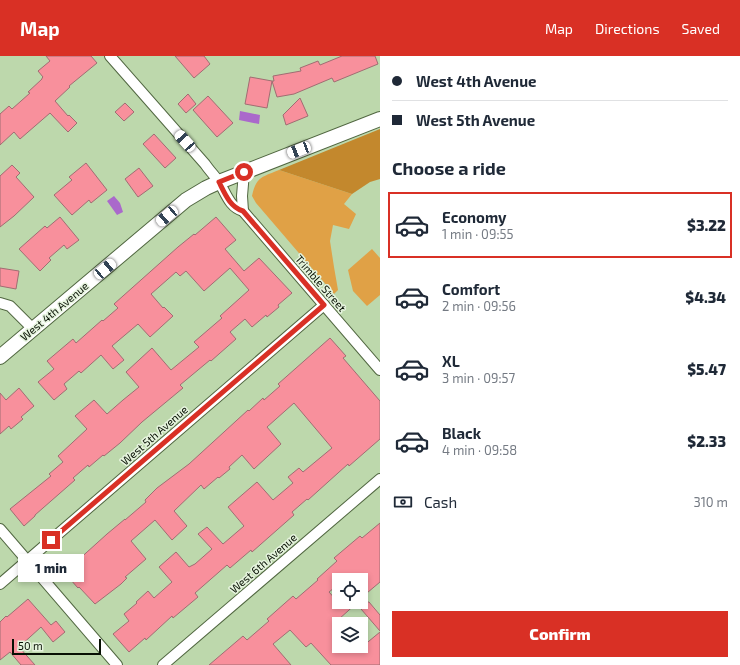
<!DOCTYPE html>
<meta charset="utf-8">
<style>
:root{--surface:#fff;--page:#f6f6f7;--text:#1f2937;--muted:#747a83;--line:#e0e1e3;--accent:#d93025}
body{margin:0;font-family:"Exo 2",sans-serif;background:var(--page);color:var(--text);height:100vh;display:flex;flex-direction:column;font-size:15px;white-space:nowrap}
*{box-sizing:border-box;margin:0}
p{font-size:13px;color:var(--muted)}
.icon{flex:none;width:22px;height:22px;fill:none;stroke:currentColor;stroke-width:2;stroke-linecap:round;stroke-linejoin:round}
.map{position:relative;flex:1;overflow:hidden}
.sheet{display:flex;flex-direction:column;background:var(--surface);width:360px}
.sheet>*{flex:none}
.top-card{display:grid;align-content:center;height:88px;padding:0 12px;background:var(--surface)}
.buttons{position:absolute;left:332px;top:517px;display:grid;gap:8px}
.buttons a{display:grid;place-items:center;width:36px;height:36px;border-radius:0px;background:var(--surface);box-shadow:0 2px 6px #0003;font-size:20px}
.scale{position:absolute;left:12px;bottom:10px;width:89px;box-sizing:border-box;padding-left:4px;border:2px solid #071003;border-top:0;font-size:11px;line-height:14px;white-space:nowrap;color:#071003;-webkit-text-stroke:3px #e6f4de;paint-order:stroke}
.end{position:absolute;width:18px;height:18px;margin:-9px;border:5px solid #d93025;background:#fff;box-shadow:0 0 0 2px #fff}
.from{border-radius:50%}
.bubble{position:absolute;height:28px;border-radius:0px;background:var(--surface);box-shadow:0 2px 6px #0003;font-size:13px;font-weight:800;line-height:28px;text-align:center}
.car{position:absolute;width:12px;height:24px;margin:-12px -6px;border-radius:5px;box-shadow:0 0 3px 1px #0007;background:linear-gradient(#fff 24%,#345 0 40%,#fff 0 76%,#345 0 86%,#fff 0)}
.top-card b{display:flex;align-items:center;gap:14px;height:38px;font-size:15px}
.top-card b+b{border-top:1px solid var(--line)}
.top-card i{width:10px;height:10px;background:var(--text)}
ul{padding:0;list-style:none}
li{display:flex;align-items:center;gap:12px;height:66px;margin:0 8px 6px;padding:0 4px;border:2px solid transparent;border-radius:0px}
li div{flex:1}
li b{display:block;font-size:15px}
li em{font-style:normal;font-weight:800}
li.active{border-color:var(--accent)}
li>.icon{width:36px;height:36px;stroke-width:1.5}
h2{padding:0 12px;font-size:18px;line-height:48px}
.pay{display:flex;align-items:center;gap:10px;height:44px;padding:0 12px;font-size:15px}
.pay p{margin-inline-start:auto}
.primary-button{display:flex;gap:8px;margin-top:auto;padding:8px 12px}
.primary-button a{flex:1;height:46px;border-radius:0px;background:var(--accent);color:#fff;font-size:16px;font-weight:800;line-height:46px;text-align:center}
header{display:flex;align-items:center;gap:24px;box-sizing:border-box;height:56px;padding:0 20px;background:var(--accent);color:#fff}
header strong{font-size:19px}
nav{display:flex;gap:22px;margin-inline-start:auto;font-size:14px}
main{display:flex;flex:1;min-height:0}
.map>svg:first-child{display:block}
</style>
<header>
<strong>Map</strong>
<nav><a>Map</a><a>Directions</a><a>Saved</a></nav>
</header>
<main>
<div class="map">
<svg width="380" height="609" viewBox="0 0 380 609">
<rect width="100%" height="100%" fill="#bdd8ac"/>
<!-- green -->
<g fill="#e0a146">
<path d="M 279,114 L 352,138 L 344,148 L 356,158 L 349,173 L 333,169 L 330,185 L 334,211 L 338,234 L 334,238 L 256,147 L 252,140 C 256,121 262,121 279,114 Z"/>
<polygon points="372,193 380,202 380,239 367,250 353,235 348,214"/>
</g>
<!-- forest -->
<polygon fill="#c3882d" points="380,73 380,123 370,126 352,138 279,114"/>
<!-- water -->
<g fill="#aa69cb">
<polygon points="240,55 260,59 259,68 239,64"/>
<polygon points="114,140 120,147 123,156 117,159 107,145"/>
</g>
<!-- building -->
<g fill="#f8909c" stroke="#a06d72">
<polygon points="46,0 91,0 97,7 69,30 70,31 55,45 68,60 69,59 77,67 68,76 50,57 20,83 14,76 0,89 0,58 9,50 12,53 30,37 28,36 42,23 42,22 43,21 38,15 50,5"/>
<polygon points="175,0 204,0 210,8 194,22"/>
<polygon points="342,0 375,0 378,8 334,26 332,22 294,38 277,41 272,25 274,25 273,20 301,15 300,12 318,5 320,9"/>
<polygon points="250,21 272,25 267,52 245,48"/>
<polygon points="188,38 196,48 186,57 178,48"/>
<polygon points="208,40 233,67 217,81 193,54"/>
<polygon points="300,42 308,60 286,69 283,59"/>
<polygon points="125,47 134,56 124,65 115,56"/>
<polygon points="154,78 176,102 165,112 143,88"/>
<polygon points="86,107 107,134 91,147 89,144 72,159 54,139 72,124 69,121"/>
<polygon points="12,109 20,117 16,121 34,141 14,160 0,171 0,120"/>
<polygon points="139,112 153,130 138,141 125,123"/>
<polygon points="60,161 79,184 67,193 64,189 49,202 51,204 40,215 19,193 45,170 47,172"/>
<polygon points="216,161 236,184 225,193 244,215 259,202 292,237 278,249 279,251 267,261 266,259 252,271 245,263 230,276 236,283 211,305 210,304 180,329 183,332 142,366 120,387 104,400 103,399 89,411 88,409 73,422 75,424 35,459 35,460 24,470 10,453 51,420 49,418 63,406 58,400 87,373 75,360 94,344 107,358 123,344 139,331 126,316 152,292 171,314 199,291 194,286 222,262 220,260 249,234 230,212 204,235 186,215 180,220 176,216 151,238 163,252 164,251 173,260 150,281 138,268 112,290 124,304 113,313 101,299 81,317 79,315 64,328 67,333 54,344 38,326 54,313 47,305 73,283 76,287 102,264 103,265 118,252 114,248 178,191 194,178 195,179"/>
<polygon points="0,212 19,215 16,233 0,230"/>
<polygon points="330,282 346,300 343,302 380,345 380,383 349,410 348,408 308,444 307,443 292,456 294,459 252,496 251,494 230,512 227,509 195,537 198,541 173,562 172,560 146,584 145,582 129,596 113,578 129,565 124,558 137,547 136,546 148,535 154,542 172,526 159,511 176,496 189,511 195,508 212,493 198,478 207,471 223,488 244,470 228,451 257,426 273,444 293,427 288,421 299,412 303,416 332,392 294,347 267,371 281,388 254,413 242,399 229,411 230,413 219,422 218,421 204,433 201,429 174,455 187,470 172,484 155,464 131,485 146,503 125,521 127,522 121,528 95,548 79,531 78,532 62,514 74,503 76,506 107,478 125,463 125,464 146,446 145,444 157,432 189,408 248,354 249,355 263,342 264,344 280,330 278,328"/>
<polygon points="19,332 34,350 21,361 23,363 11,373 9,370 0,378 0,337 6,344"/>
<polygon points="380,467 380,526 361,542 361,524 339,524 339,528 329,536 338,546 358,546 339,563 339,590 363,590 380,576 380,609 331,609 311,587 306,591 290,574 273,588 291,609 209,609 243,580 247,584 269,565 267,563 293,540 296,543 318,524 317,523 337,505 334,502 360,480 362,482"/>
<polygon points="28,543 51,569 56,565 65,576 53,586 41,571 19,591 35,609 21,609 10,596 0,604 0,566 6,560 7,561"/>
<polygon points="361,546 369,546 380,559 380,575 361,553"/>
</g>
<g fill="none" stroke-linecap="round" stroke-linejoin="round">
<defs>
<g id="minor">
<path d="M 110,0 L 205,108 C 209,114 215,120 219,126 C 226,137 229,151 243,155 L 380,314"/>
<polyline points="243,155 242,140 244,116"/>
<polyline points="0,247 10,250 33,273"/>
<polyline points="0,473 117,609"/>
<polyline points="0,528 324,249"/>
<polyline points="163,609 380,423"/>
</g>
<polyline id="secondary" points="0,301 186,144 206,132 219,126 380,63"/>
</defs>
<!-- minor casing -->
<use href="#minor" stroke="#516741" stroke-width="12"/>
<!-- secondary casing -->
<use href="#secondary" stroke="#516741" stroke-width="16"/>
<!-- minor -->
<use href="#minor" stroke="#fff" stroke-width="10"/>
<!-- secondary -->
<use href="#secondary" stroke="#fff" stroke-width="14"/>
</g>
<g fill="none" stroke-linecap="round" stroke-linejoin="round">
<!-- route -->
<path stroke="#d93025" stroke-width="5" d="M 51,484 L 324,249 L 243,155 C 230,151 225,138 219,126 L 244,116"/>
</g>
<g text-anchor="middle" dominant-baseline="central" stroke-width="3" stroke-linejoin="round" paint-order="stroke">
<!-- street labels -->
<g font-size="11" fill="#071003" stroke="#e6f4de">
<text transform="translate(321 227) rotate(49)">Trimble Street</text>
<text transform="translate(54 255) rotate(-40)">West 4th Avenue</text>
<text transform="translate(154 379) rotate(-41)">West 5th Avenue</text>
<text transform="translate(263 507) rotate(-41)">West 6th Avenue</text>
</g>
</g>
</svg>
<div class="buttons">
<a><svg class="icon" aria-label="locate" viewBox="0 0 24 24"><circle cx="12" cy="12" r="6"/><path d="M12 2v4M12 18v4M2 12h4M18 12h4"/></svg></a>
<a><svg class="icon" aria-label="layers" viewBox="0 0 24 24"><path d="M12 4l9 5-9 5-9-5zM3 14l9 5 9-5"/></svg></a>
</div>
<div class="scale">50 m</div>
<i class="end from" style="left:244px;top:116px"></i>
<i class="end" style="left:51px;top:484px"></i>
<div class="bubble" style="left:18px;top:498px;width:66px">1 min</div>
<i class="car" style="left:185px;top:85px;rotate:318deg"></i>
<i class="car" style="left:299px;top:94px;rotate:249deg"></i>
<i class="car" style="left:167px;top:160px;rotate:229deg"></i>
<i class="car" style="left:105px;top:213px;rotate:50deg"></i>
</div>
<section class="sheet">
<div class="top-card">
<b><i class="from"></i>West 4th Avenue</b>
<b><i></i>West 5th Avenue</b>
</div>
<h2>Choose a ride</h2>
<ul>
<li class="active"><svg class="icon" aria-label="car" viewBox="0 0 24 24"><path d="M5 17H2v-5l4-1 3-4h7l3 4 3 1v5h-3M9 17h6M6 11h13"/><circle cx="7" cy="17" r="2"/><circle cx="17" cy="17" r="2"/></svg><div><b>Economy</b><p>1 min · 09:55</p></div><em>$3.22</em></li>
<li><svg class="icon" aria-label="car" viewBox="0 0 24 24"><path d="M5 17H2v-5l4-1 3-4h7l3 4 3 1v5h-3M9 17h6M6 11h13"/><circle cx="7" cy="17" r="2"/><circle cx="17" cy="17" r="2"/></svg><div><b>Comfort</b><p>2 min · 09:56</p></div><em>$4.34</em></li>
<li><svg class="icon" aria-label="car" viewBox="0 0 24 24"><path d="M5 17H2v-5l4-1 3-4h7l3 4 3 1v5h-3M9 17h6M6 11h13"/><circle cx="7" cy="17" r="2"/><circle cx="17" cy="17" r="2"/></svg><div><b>XL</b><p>3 min · 09:57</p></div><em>$5.47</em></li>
<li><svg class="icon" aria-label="car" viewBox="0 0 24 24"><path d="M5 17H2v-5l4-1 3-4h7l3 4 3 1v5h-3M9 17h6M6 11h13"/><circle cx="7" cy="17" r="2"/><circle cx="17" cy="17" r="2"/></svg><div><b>Black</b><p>4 min · 09:58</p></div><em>$2.33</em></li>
</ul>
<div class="pay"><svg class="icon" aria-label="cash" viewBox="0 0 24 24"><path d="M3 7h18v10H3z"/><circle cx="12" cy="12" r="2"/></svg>Cash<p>310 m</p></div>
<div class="primary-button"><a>Confirm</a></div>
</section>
</main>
